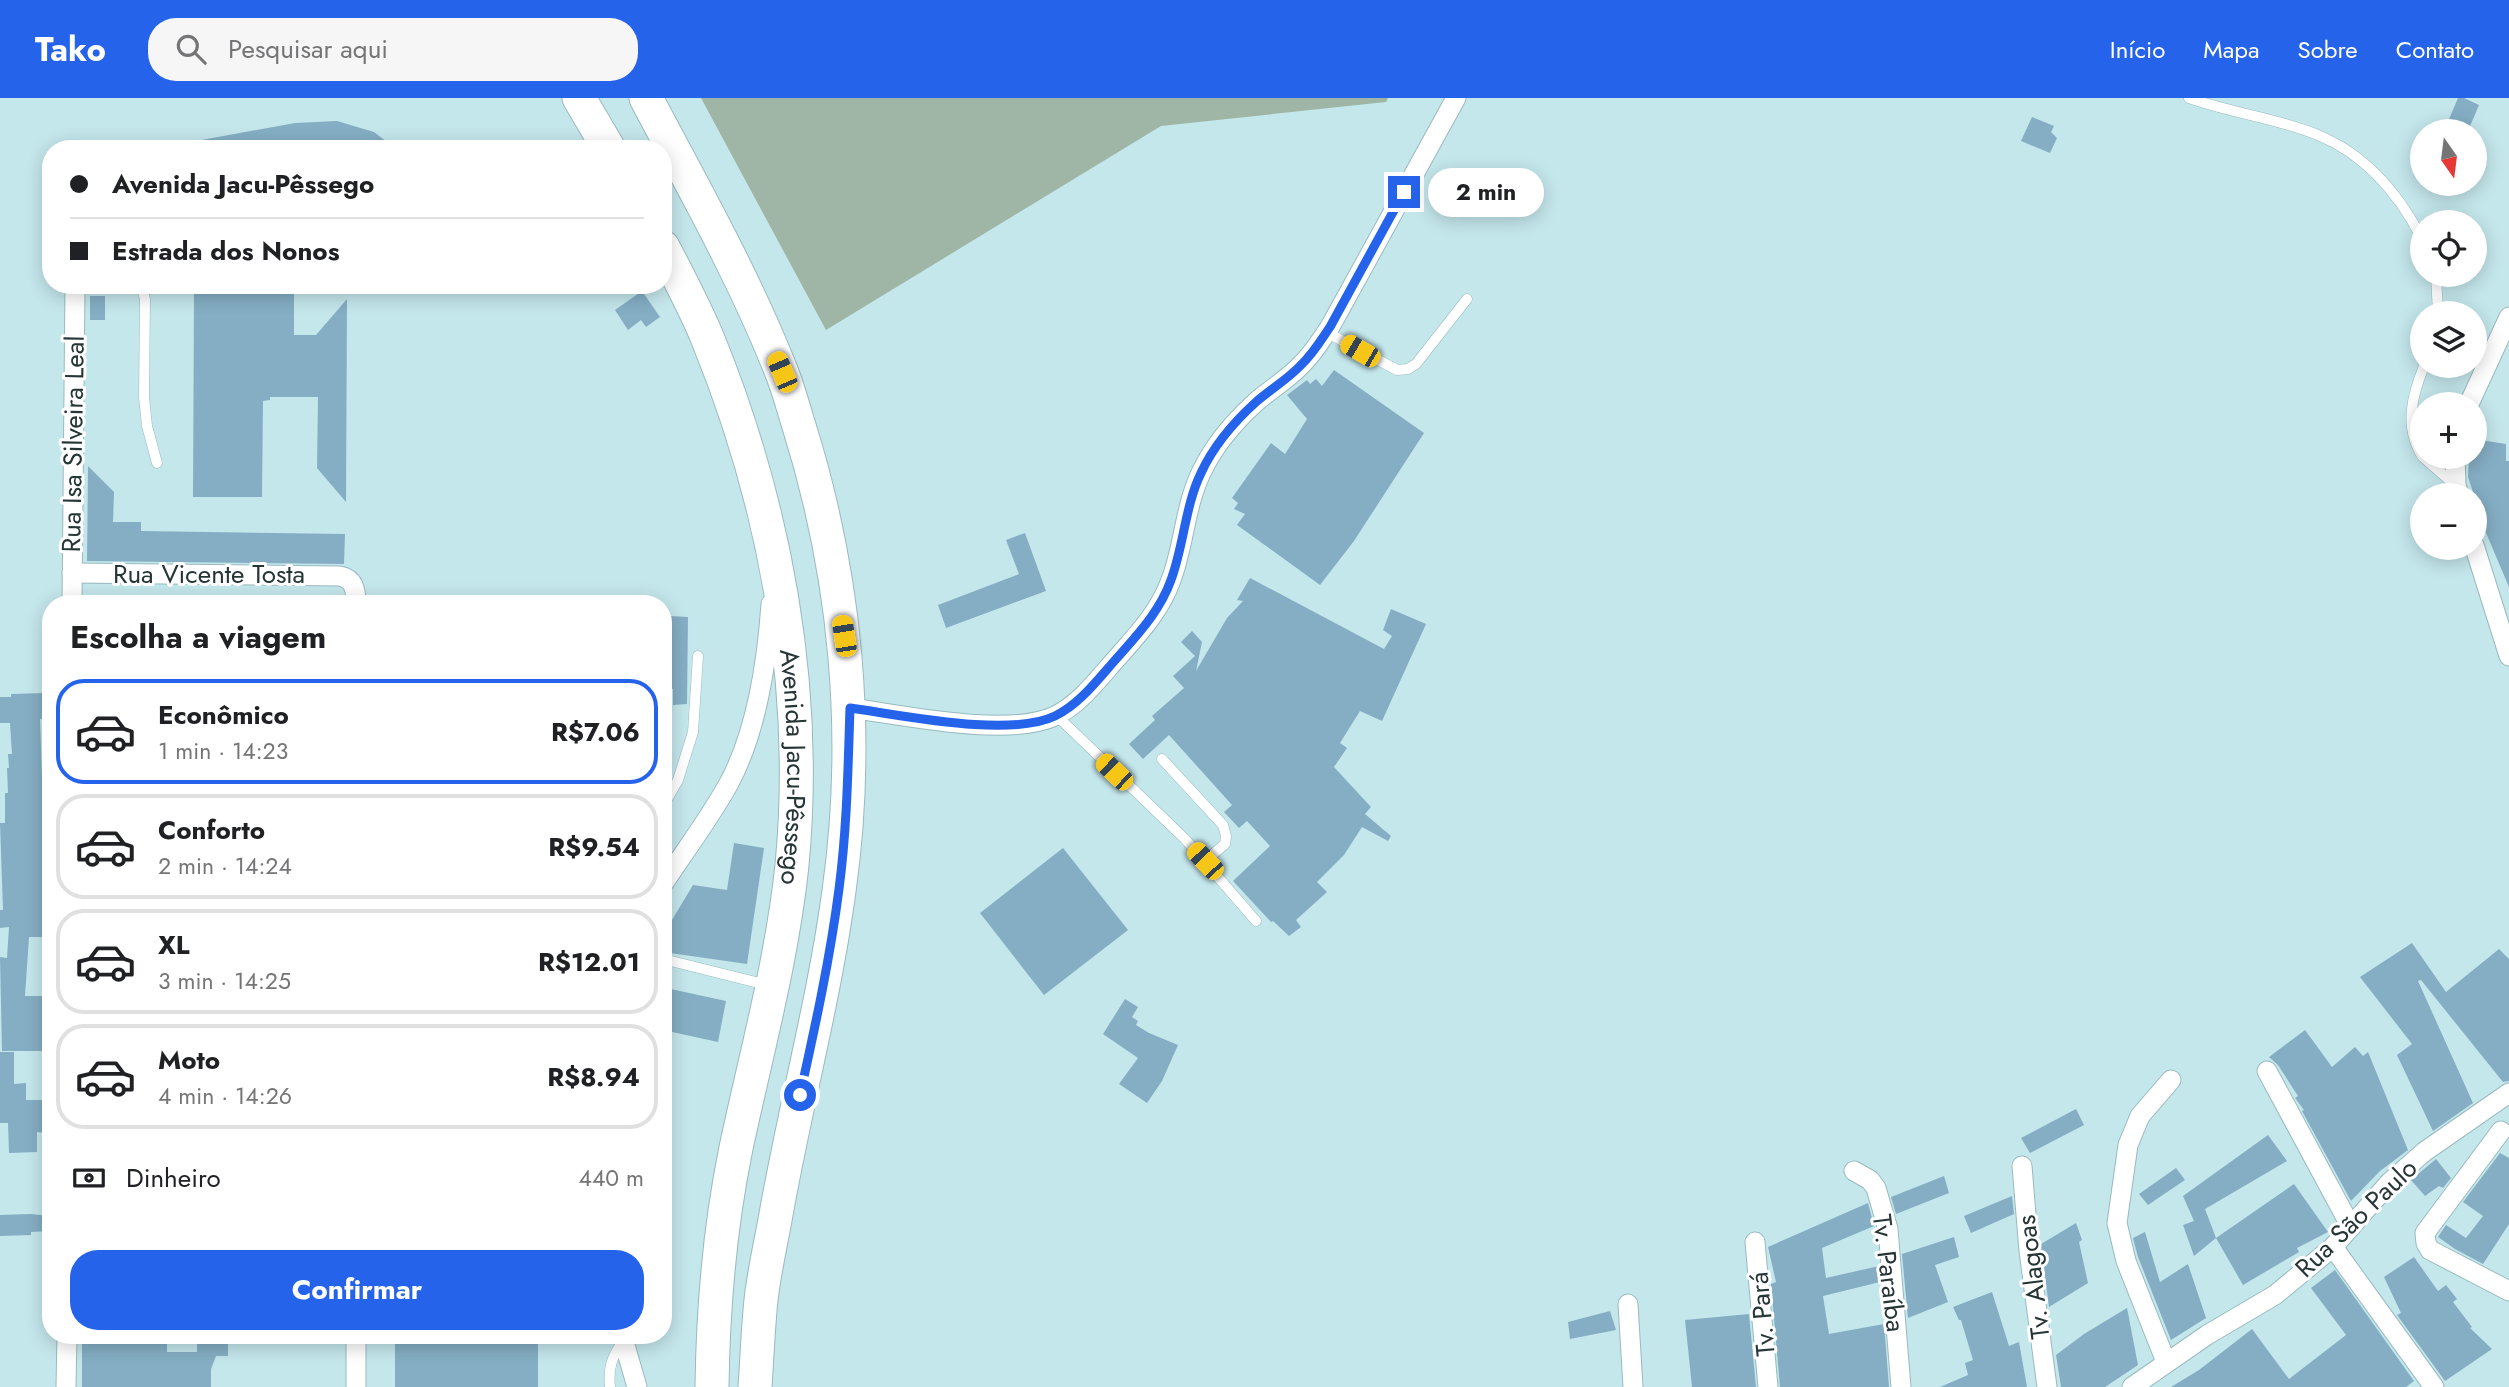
<!DOCTYPE html>
<html lang="pt">
<meta charset="utf-8">
<style>
:root{--surface:#fff;--page:#f6f6f6;--text:#202124;--muted:#757577;--line:#e0e0e0;--accent:#2563eb}
body{margin:0;font-family:Jost,sans-serif;background:var(--page);color:var(--text);height:100vh;display:flex;flex-direction:column;font-size:26px;white-space:nowrap}
*{box-sizing:border-box;margin:0}
p{font-size:23px;color:var(--muted)}
.icon{flex:none;width:38px;height:38px;fill:none;stroke:currentColor;stroke-width:2;stroke-linecap:round;stroke-linejoin:round}
.map{position:relative;flex:1;overflow:hidden}
.drawer{position:absolute;left:42px;top:497px;width:630px;height:749px;display:flex;flex-direction:column;background:var(--surface);border-radius:28px;box-shadow:0 4px 18px #0003}
.drawer>*{flex:none}
.guide{position:absolute;left:42px;top:42px;width:630px;height:154px;border-radius:28px;box-shadow:0 4px 18px #0003;display:grid;align-content:center;height:154px;padding:0 28px;background:var(--surface)}
.needle{width:46px;rotate:166deg}
.tools{position:absolute;left:2410px;top:21px;display:grid;gap:14px}
.tools a{display:grid;place-items:center;width:77px;height:77px;border-radius:50%;background:var(--surface);box-shadow:0 4px 18px #0003;font-size:35px}
.end{position:absolute;width:32px;height:32px;margin:-16px;border:9px solid #2563eb;background:#fff;box-shadow:0 0 0 4px #fff}
.from{border-radius:50%}
.bubble{position:absolute;height:49px;border-radius:24px;background:var(--surface);box-shadow:0 4px 18px #0003;font-size:23px;font-weight:700;line-height:49px;text-align:center}
.car{position:absolute;width:21px;height:42px;margin:-21px -10px;border-radius:9px;box-shadow:0 0 5px 2px #0007;background:linear-gradient(#f5c518 24%,#345 0 40%,#f5c518 0 76%,#345 0 86%,#f5c518 0)}
.guide b{display:flex;align-items:center;gap:24px;height:66px;font-size:26px}
.guide b+b{border-top:2px solid var(--line)}
.guide i{width:18px;height:18px;background:var(--text)}
ul{padding:0;list-style:none}
li{display:flex;align-items:center;gap:21px;height:105px;margin:0 14px 10px;padding:0 14px;border:4px solid var(--line);border-radius:28px}
li div{flex:1}
li b{display:block;font-size:26px}
li em{font-style:normal;font-weight:700}
li.selected{border-color:var(--accent)}
li>.icon{width:63px;height:63px;stroke-width:1.5}
h2{padding:0 28px;font-size:32px;line-height:84px}
.pay{display:flex;align-items:center;gap:18px;height:77px;padding:0 28px;font-size:26px}
.pay p{margin-inline-start:auto}
.primary-button{display:flex;gap:14px;margin-top:auto;padding:14px 28px}
.primary-button a{flex:1;height:80px;border-radius:28px;background:var(--accent);color:#fff;font-size:28px;font-weight:700;line-height:80px;text-align:center}
header{display:flex;align-items:center;gap:42px;box-sizing:border-box;height:98px;padding:0 35px;background:var(--accent);color:#fff}
header strong{font-size:33px}
nav{display:flex;gap:38px;margin-inline-start:auto;font-size:24px}
.search{width:490px;height:63px;background:var(--page);display:flex;align-items:center;gap:18px;box-sizing:border-box;padding:0 24px;border-radius:28px;color:var(--muted);font-size:26px}
.map>svg:first-child{display:block}
</style>
<header>
<strong>Tako</strong>
<div class="search"><svg class="icon" aria-label="search" viewBox="0 0 24 24"><circle cx="10" cy="10" r="6"/><path d="M15 15l6 6"/></svg>Pesquisar aqui</div>
<nav><a>Início</a><a>Mapa</a><a>Sobre</a><a>Contato</a></nav>
</header>
<div class="map">
<svg width="2509" height="1289" viewBox="0 0 2509 1289">
<rect width="100%" height="100%" fill="#c4e7ec"/>
<!-- green -->
<polygon fill="#9fb6a6" points="701,0 1388,0 1386,4 1161,28 826,232"/>
<!-- building -->
<g fill="#85aec4">
<polygon points="2458,0 2464,0 2479,7 2468,33 2444,33"/>
<polygon points="2032,19 2054,28 2051,34 2057,40 2050,55 2021,43"/>
<polygon points="337,23 374,34 396,51 357,51 333,43 299,45 269,51 197,51 196,43 295,25"/>
<polygon points="225,187 276,187 276,195 294,195 294,237 316,237 347,201 346,404 317,370 318,299 270,299 270,302 263,303 262,399 193,399 194,196 225,196"/>
<polygon points="642,193 660,219 646,229 641,222 628,232 615,212"/>
<rect x="90" y="198" width="15" height="24"/>
<polygon points="1334,272 1424,335 1354,443 1320,487 1237,427 1245,416 1234,411 1238,405 1232,400 1271,345 1285,356 1307,321 1287,297 1307,282 1310,286 1316,281 1322,288"/>
<polygon points="2474,341 2506,346 2506,363 2509,363 2509,489 2475,409 2474,397 2468,379 2469,359 2474,359"/>
<polygon points="88,368 114,394 113,424 141,424 141,433 345,436 344,466 87,463"/>
<polygon points="1025,435 1046,493 946,530 938,507 1019,476 1006,442"/>
<polygon points="1250,480 1384,551 1392,538 1383,532 1391,511 1426,526 1382,623 1360,613 1340,645 1347,650 1334,669 1371,709 1365,716 1391,738 1388,743 1362,729 1344,757 1317,784 1327,794 1296,822 1301,829 1289,838 1273,823 1271,824 1233,783 1270,748 1247,723 1239,730 1224,714 1232,707 1169,637 1143,661 1129,646 1155,622 1152,618 1184,590 1173,578 1195,558 1181,544 1192,533 1202,544 1196,573 1227,520 1243,503 1237,502"/>
<polygon points="669,518 688,519 687,606 673,607 673,591 663,590 663,546 668,546"/>
<polygon points="46,595 46,602 51,602 51,621 40,621 44,736 51,737 51,811 46,811 47,839 29,839 25,898 51,898 51,953 2,953 0,859 7,860 9,829 0,830 0,812 3,812 0,725 5,725 5,695 8,695 7,670 9,670 8,656 12,656 10,625 0,625 0,599 11,599 11,596"/>
<polygon points="734,745 764,750 747,866 663,854 663,837 693,787 727,792"/>
<polygon points="1063,750 1128,832 1044,897 980,815"/>
<polygon points="2412,845 2446,894 2499,851 2509,861 2509,983 2503,984 2421,882 2418,883 2473,1005 2433,1033 2397,957 2412,946 2360,879"/>
<polygon points="666,890 726,903 718,944 663,932 663,903"/>
<polygon points="1125,901 1138,909 1132,919 1138,923 1136,927 1149,935 1178,947 1162,983 1147,1005 1119,986 1138,960 1103,936"/>
<polygon points="2305,932 2332,969 2355,949 2363,958 2368,954 2408,1052 2380,1073 2351,1103 2302,1013 2304,1012 2295,1000 2298,998 2278,967 2269,959"/>
<polygon points="0,954 14,954 14,986 26,985 26,1002 44,1002 45,1035 37,1034 37,1054 9,1055 8,1025 0,1025"/>
<polygon points="2076,1011 2084,1027 2030,1055 2021,1040"/>
<polygon points="2268,1037 2287,1063 2205,1111 2216,1140 2194,1158 2183,1127 2194,1123 2183,1098"/>
<polygon points="2500,1055 2509,1060 2509,1126 2483,1166 2455,1151 2438,1139 2446,1127 2466,1140 2483,1118 2463,1104"/>
<polygon points="2436,1061 2451,1080 2443,1090 2439,1088 2425,1098 2411,1082"/>
<polygon points="2176,1070 2185,1082 2148,1107 2139,1096"/>
<polygon points="1944,1078 1949,1095 1896,1116 1891,1099"/>
<polygon points="2294,1086 2328,1134 2297,1150 2299,1154 2243,1187 2216,1140"/>
<polygon points="2012,1098 2014,1116 1971,1135 1964,1118"/>
<polygon points="1868,1105 1874,1128 1822,1150 1826,1180 1879,1168 1880,1184 1823,1198 1829,1236 1884,1226 1889,1289 1780,1289 1771,1186 1776,1184 1768,1149"/>
<polygon points="31,1116 50,1118 50,1133 31,1134 31,1137 0,1138 0,1117"/>
<polygon points="2076,1125 2082,1142 2079,1144 2088,1185 2049,1209 2041,1146"/>
<polygon points="2145,1134 2160,1184 2188,1166 2206,1220 2171,1242 2138,1159 2133,1140"/>
<polygon points="1954,1139 1959,1159 1935,1167 1948,1204 1908,1220 1902,1156"/>
<polygon points="2414,1159 2438,1193 2446,1187 2457,1201 2453,1204 2472,1229 2470,1230 2492,1251 2445,1283 2397,1217 2401,1215 2384,1179"/>
<polygon points="2335,1172 2414,1283 2406,1289 2171,1289 2199,1272 2252,1231 2289,1281 2346,1237 2311,1190"/>
<polygon points="1992,1194 2009,1248 2019,1244 2027,1289 1940,1289 1968,1277 1965,1265 1973,1262 1961,1222 1959,1222 1953,1209"/>
<polygon points="2127,1210 2138,1267 2105,1289 2061,1289 2056,1257 2084,1236"/>
<polygon points="1610,1213 1616,1232 1570,1241 1568,1224"/>
<polygon points="1749,1216 1756,1289 1692,1289 1685,1222"/>
<polygon points="82,1237 167,1237 167,1254 197,1254 197,1244 211,1244 211,1237 228,1237 228,1258 216,1258 211,1271 211,1289 82,1289"/>
<polygon points="402,1237 427,1237 427,1242 538,1242 538,1289 395,1289 395,1244 402,1244"/>
</g>
<g fill="none" stroke-linecap="round" stroke-linejoin="round">
<defs>
<g id="lane">
<path d="M 2189,0 C 2231,15 2277,20 2318,37 C 2366,57 2399,96 2422,141"/>
<polyline points="2436,177 2438,215"/>
<polyline points="141,187 145,201 144,299 147,328 157,365"/>
<polyline points="1326,234 1397,272 1408,271 1416,266 1467,201"/>
<path d="M 2422,358 C 2404,328 2412,298 2424,268"/>
<polyline points="2423,359 2455,387"/>
<polyline points="1056,617 1185,741 1256,823"/>
<polyline points="1162,661 1223,727 1226,738 1225,746 1205,763"/>
<polyline points="663,708 678,682 693,634 698,558"/>
<polyline points="663,861 767,887"/>
<path d="M 610,1289 C 608,1269 612,1259 623,1243"/>
</g>
<g id="street">
<polyline points="2469,306 2509,219"/>
<polyline points="2455,359 2456,387 2459,397"/>
<polyline points="2474,447 2509,558"/>
<path d="M 72,475 L 339,478 C 354,480 356,492 356,506"/>
<polyline points="72,506 75,187"/>
<path d="M 850,610 C 903,617 1008,640 1055,618 C 1080,606 1099,580 1117,560 C 1138,536 1160,513 1171,482 C 1184,448 1185,408 1201,375 C 1213,349 1235,323 1256,304 C 1271,291 1288,281 1301,267 C 1313,256 1321,242 1330,229 L 1456,0"/>
<path d="M 663,786 C 685,753 709,721 728,687 C 756,636 767,564 771,506"/>
<polyline points="2267,973 2351,1129"/>
<polyline points="2501,1033 2425,1135 2426,1145 2430,1152 2509,1193"/>
<polyline points="2022,1068 2029,1153 2047,1289"/>
<polyline points="1854,1073 1870,1082 1876,1090 1888,1131 1901,1289"/>
<polyline points="1755,1144 1768,1289"/>
<polyline points="2333,1149 2434,1289"/>
<polyline points="1628,1206 1633,1289"/>
<polyline points="622,1237 637,1289"/>
<polyline points="2166,1264 2126,1163 2117,1125 2128,1047 2140,1018 2171,982"/>
<polyline points="66,1289 67,1237"/>
<polyline points="356,1289 356,1237"/>
<polyline points="2132,1289 2207,1237 2275,1197 2333,1149 2390,1084 2424,1054 2509,995"/>
</g>
<g id="highway">
<polyline points="579,0 609,51"/>
<path d="M 646,0 C 693,89 743,177 780,270 C 788,289 793,309 799,328 C 846,478 861,637 839,793 C 824,904 794,1012 775,1122 C 770,1149 764,1175 761,1202 C 758,1231 757,1260 755,1289"/>
<path id="s1" d="M 663,149 C 678,178 694,208 707,239 C 775,405 809,588 792,767 C 782,863 756,956 736,1050 C 720,1128 713,1209 712,1289"/>
</g>
</defs>
<!-- lane casing -->
<use href="#lane" stroke="#98babf" stroke-width="11"/>
<!-- street casing -->
<use href="#street" stroke="#98babf" stroke-width="21"/>
<!-- highway casing -->
<use href="#highway" stroke="#98babf" stroke-width="35"/>
<!-- lane -->
<use href="#lane" stroke="#fff" stroke-width="10"/>
<!-- street -->
<use href="#street" stroke="#fff" stroke-width="19"/>
<!-- highway -->
<use href="#highway" stroke="#fff" stroke-width="33"/>
</g>
<g fill="none" stroke-linecap="round" stroke-linejoin="round">
<!-- route -->
<path stroke="#2563eb" stroke-width="9" d="M 800,997 C 815,929 830,861 839,791 C 847,731 848,670 850,610 C 902,617 1009,640 1055,618 C 1080,606 1099,580 1117,560 C 1138,536 1160,513 1171,482 C 1184,447 1185,408 1201,375 C 1213,349 1235,323 1256,304 C 1271,291 1288,281 1301,267 C 1313,256 1321,242 1330,229 L 1404,94"/>
</g>
<g text-anchor="middle" dominant-baseline="central" stroke-width="6" stroke-linejoin="round" paint-order="stroke">
<!-- street labels -->
<g font-size="26" fill="#263536" stroke="#fff">
<text transform="translate(73 346) rotate(-89)">Rua Isa Silveira Leal</text>
<text x="209" y="476">Rua Vicente Tosta</text>
<text stroke="none"><textPath href="#s1" startOffset="542">Avenida Jacu-Pêssego</textPath></text>
<text transform="translate(2356 1120) rotate(-44)">Rua São Paulo</text>
<text transform="translate(1889 1175) rotate(83)">Tv. Paraíba</text>
<text transform="translate(2033 1179) rotate(-97)">Tv. Alagoas</text>
<text transform="translate(1762 1216) rotate(-95)">Tv. Pará</text>
</g>
</g>
</svg>
<div class="tools">
<a><svg class="needle" viewBox="-14 -14 28 28"><path d="M0-13l5 13h-10z" fill="#e53935"/><path d="M0 13l5-13h-10z" fill="#757577"/></svg></a>
<a><svg class="icon" aria-label="locate" viewBox="0 0 24 24"><circle cx="12" cy="12" r="6"/><path d="M12 2v4M12 18v4M2 12h4M18 12h4"/></svg></a>
<a><svg class="icon" aria-label="layers" viewBox="0 0 24 24"><path d="M12 4l9 5-9 5-9-5zM3 14l9 5 9-5"/></svg></a>
<a>+</a>
<a>−</a>
</div>
<i class="end from" style="left:800px;top:997px"></i>
<i class="end" style="left:1404px;top:94px"></i>
<div class="bubble" style="left:1428px;top:70px;width:116px">2 min</div>
<i class="car" style="left:1360px;top:253px;rotate:300deg"></i>
<i class="car" style="left:782px;top:274px;rotate:337deg"></i>
<i class="car" style="left:844px;top:538px;rotate:351deg"></i>
<i class="car" style="left:1114px;top:674px;rotate:314deg"></i>
<i class="car" style="left:1205px;top:763px;rotate:317deg"></i>
<div class="guide">
<b><i class="from"></i>Avenida Jacu-Pêssego</b>
<b><i></i>Estrada dos Nonos</b>
</div>
<section class="drawer">
<h2>Escolha a viagem</h2>
<ul>
<li class="selected"><svg class="icon" aria-label="car" viewBox="0 0 24 24"><path d="M5 17H2v-5l4-1 3-4h7l3 4 3 1v5h-3M9 17h6M6 11h13"/><circle cx="7" cy="17" r="2"/><circle cx="17" cy="17" r="2"/></svg><div><b>Econômico</b><p>1 min · 14:23</p></div><em>R$7.06</em></li>
<li><svg class="icon" aria-label="car" viewBox="0 0 24 24"><path d="M5 17H2v-5l4-1 3-4h7l3 4 3 1v5h-3M9 17h6M6 11h13"/><circle cx="7" cy="17" r="2"/><circle cx="17" cy="17" r="2"/></svg><div><b>Conforto</b><p>2 min · 14:24</p></div><em>R$9.54</em></li>
<li><svg class="icon" aria-label="car" viewBox="0 0 24 24"><path d="M5 17H2v-5l4-1 3-4h7l3 4 3 1v5h-3M9 17h6M6 11h13"/><circle cx="7" cy="17" r="2"/><circle cx="17" cy="17" r="2"/></svg><div><b>XL</b><p>3 min · 14:25</p></div><em>R$12.01</em></li>
<li><svg class="icon" aria-label="car" viewBox="0 0 24 24"><path d="M5 17H2v-5l4-1 3-4h7l3 4 3 1v5h-3M9 17h6M6 11h13"/><circle cx="7" cy="17" r="2"/><circle cx="17" cy="17" r="2"/></svg><div><b>Moto</b><p>4 min · 14:26</p></div><em>R$8.94</em></li>
</ul>
<div class="pay"><svg class="icon" aria-label="cash" viewBox="0 0 24 24"><path d="M3 7h18v10H3z"/><circle cx="12" cy="12" r="2"/></svg>Dinheiro<p>440 m</p></div>
<div class="primary-button"><a>Confirmar</a></div>
</section>
</div>
